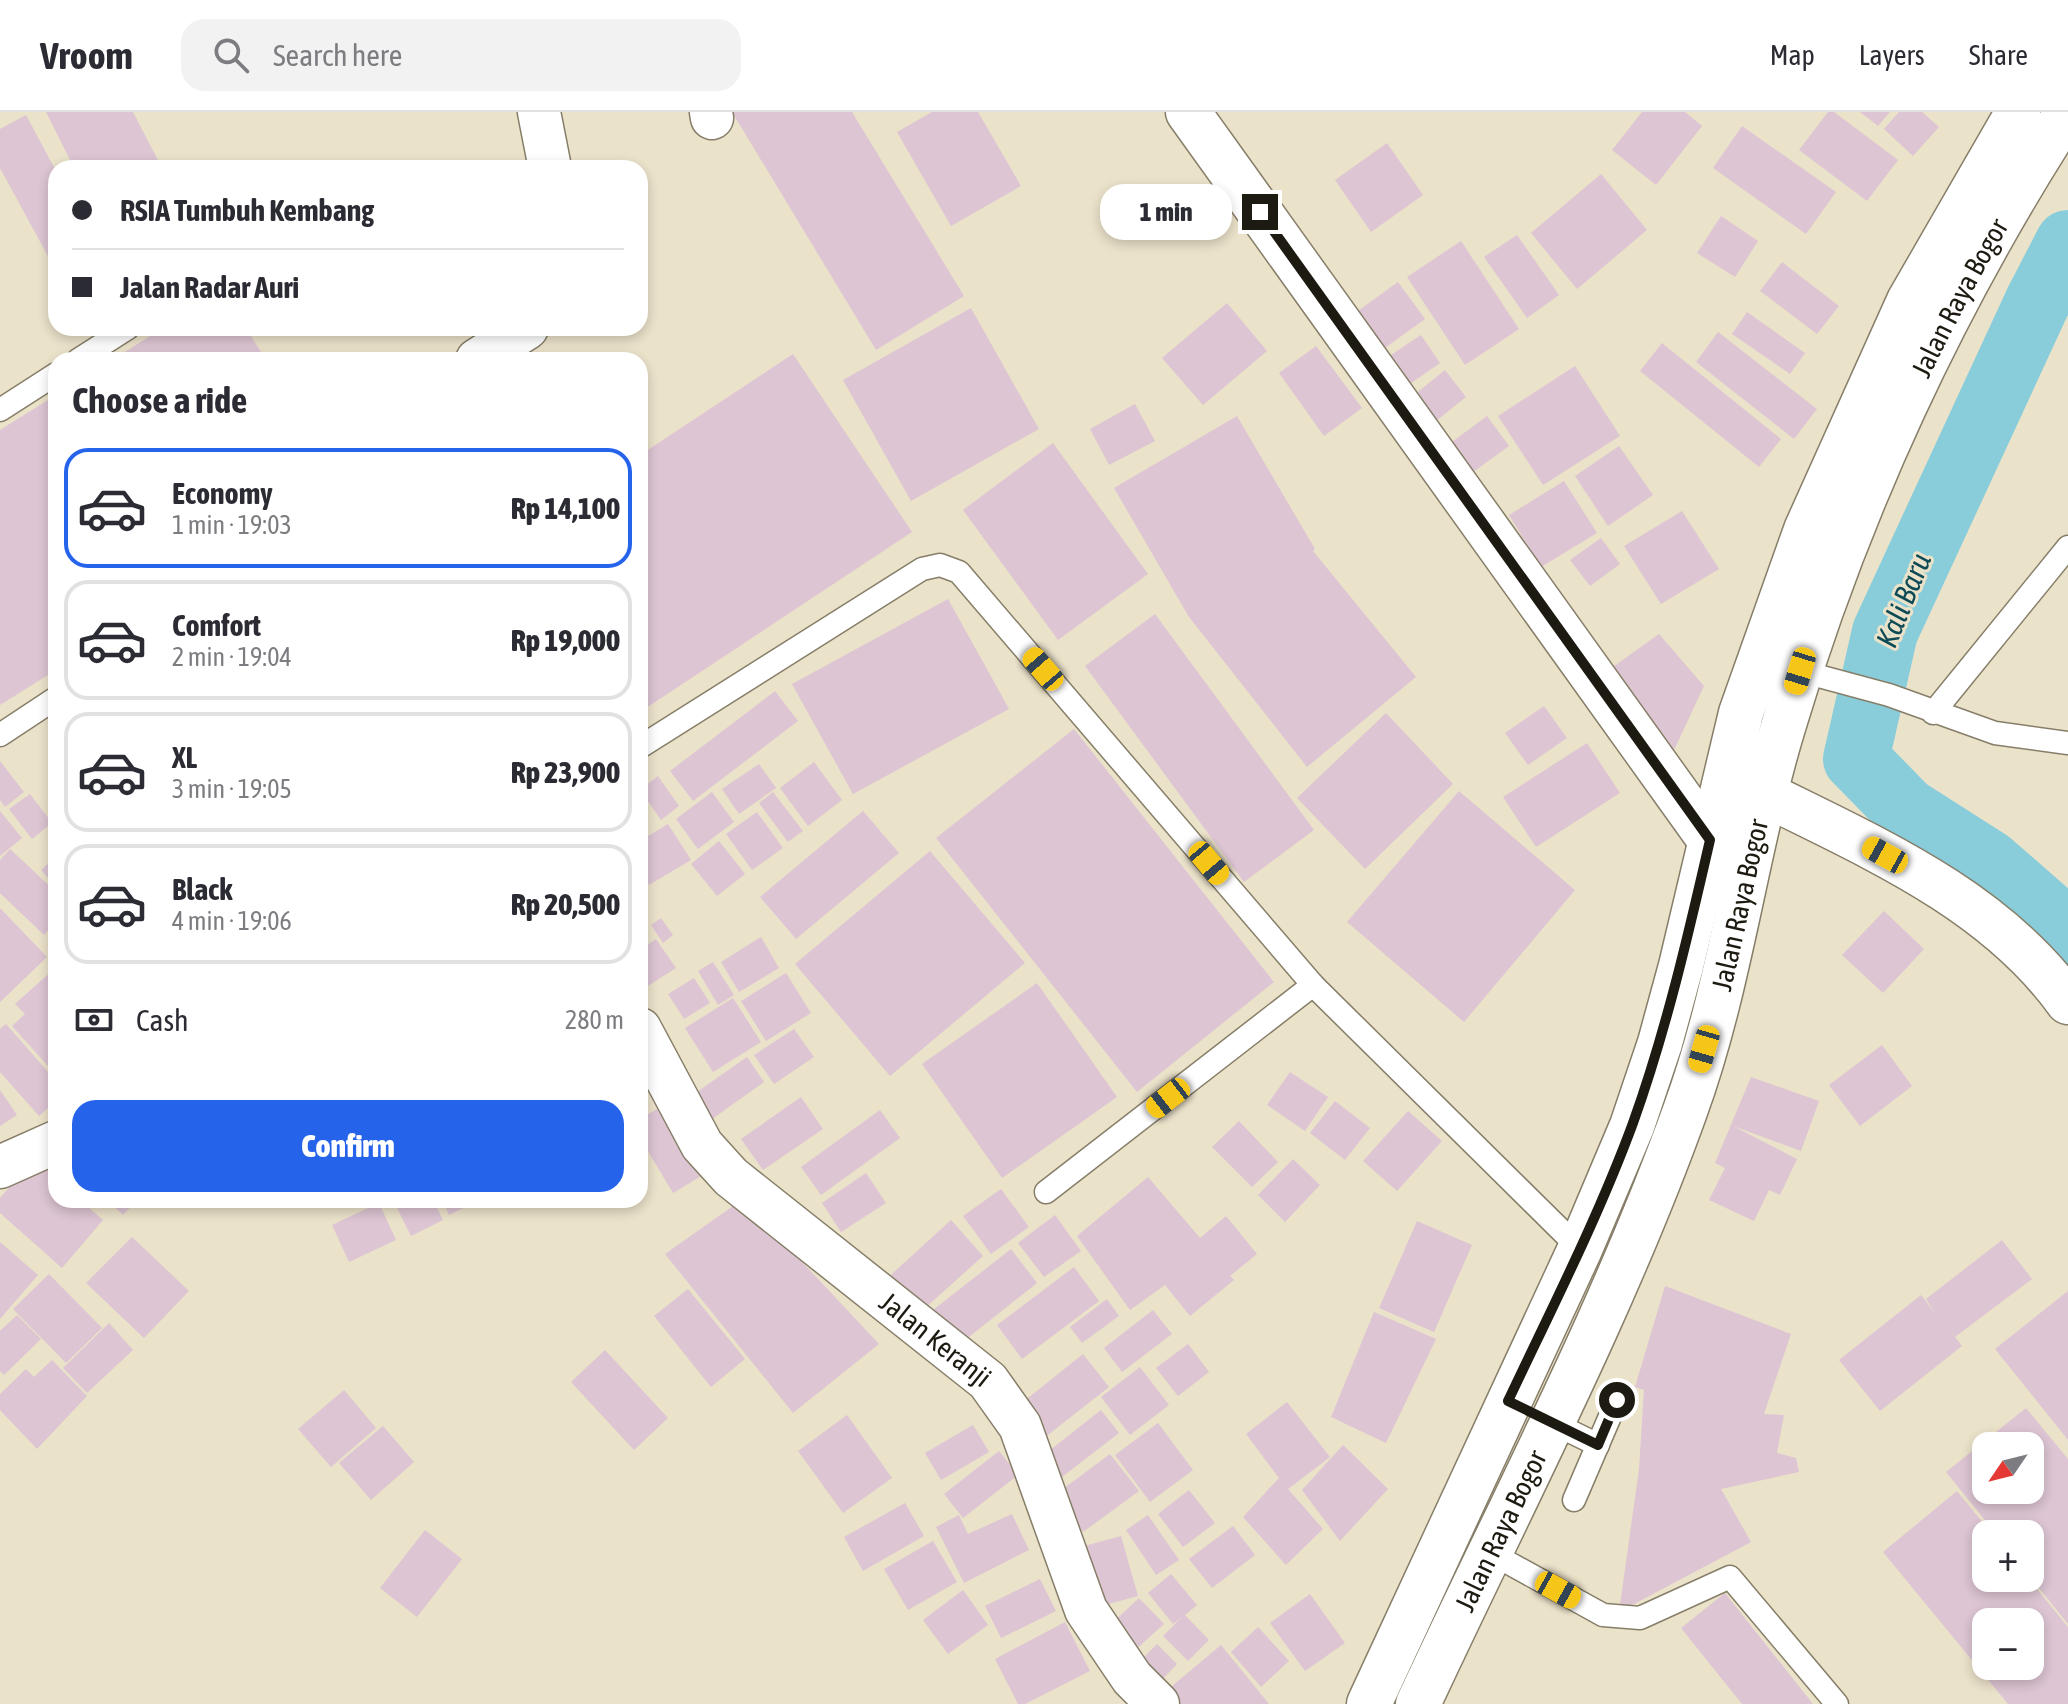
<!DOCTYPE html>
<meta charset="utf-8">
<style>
:root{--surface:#fff;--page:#f2f2f3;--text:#2b2b33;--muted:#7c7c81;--line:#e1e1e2;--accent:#2563eb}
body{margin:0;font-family:"Asap Condensed",sans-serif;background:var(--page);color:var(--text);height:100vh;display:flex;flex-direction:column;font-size:30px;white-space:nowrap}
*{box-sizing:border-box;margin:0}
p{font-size:26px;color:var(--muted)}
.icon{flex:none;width:44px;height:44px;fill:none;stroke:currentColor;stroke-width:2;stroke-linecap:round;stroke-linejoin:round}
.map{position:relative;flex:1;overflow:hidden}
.sheet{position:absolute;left:48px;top:240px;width:600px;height:856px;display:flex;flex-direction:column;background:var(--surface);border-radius:24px;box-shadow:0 4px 12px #0003}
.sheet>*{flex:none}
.guide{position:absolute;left:48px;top:48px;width:600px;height:176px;border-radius:24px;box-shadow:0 4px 12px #0003;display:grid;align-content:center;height:176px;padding:0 24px;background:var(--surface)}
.needle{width:52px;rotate:235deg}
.tools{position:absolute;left:1972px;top:1320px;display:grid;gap:16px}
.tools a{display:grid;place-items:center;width:72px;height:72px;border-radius:16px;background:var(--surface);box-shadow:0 4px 12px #0003;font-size:40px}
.end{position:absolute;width:36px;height:36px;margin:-18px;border:10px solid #1d1a11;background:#fff;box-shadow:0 0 0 4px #fff}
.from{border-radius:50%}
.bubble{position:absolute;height:56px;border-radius:24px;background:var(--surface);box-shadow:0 4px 12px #0003;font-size:26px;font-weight:800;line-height:56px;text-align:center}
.car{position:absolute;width:24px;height:48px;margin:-24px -12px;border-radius:10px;box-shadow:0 0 6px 2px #0007;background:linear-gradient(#f5c518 24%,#345 0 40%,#f5c518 0 76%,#345 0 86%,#f5c518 0)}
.guide b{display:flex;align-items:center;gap:28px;height:76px;font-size:30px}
.guide b+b{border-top:2px solid var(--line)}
.guide i{width:20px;height:20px;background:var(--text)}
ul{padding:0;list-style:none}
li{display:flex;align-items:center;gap:24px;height:120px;margin:0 16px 12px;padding:0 8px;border:4px solid var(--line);border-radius:24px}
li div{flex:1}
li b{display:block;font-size:30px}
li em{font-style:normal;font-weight:800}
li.selected{border-color:var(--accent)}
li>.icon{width:72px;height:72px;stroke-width:1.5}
h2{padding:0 24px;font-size:36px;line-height:96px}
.pay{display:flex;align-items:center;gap:20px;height:88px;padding:0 24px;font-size:30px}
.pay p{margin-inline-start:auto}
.button{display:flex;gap:16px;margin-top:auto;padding:16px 24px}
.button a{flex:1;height:92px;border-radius:24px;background:var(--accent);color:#fff;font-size:32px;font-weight:800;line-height:92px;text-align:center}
header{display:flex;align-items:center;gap:48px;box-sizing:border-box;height:112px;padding:0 40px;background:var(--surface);border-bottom:2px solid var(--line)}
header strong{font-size:38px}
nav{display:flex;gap:44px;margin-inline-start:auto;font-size:28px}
.search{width:560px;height:72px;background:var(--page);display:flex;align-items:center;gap:20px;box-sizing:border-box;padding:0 28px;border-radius:24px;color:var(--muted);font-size:30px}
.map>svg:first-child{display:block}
</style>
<header>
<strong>Vroom</strong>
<div class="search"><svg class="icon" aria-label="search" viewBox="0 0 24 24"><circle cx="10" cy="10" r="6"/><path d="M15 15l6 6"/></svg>Search here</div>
<nav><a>Map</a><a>Layers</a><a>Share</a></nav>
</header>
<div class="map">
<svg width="2068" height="1592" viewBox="0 0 2068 1592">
<rect width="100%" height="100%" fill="#ebe2ca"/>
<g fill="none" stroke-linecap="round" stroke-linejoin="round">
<!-- river -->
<polyline stroke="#89cddb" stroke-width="66" points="2068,131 2037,191 1885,520 1856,647 1906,698 1989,751 2068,820"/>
</g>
<!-- building -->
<g fill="#ddc5d3" fill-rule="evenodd">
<polygon points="46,0 133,0 162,56 74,56"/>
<polygon points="732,0 852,0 964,184 876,238"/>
<polygon points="932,0 978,0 1021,74 951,114 897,20"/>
<polygon points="1642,0 1685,0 1702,14 1656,73 1612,38"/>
<polygon points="1828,0 1834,0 1898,48 1867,89 1799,38"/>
<polygon points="1860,0 1890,0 1878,14"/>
<polygon points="1899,0 1922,0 1939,15 1913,44 1884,17"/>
<polygon points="26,3 56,59 56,159 0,56 0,17"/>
<polygon points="1742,14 1836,80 1806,122 1713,56"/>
<polygon points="1387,31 1423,83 1371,120 1335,68"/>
<polygon points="1601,62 1647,118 1577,177 1531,121"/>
<polygon points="1173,74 1195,104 1162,128 1140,98"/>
<polygon points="1721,104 1758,129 1735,165 1697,141"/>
<polygon points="1517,123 1559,183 1527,206 1484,145"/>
<polygon points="1461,129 1519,217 1465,253 1407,165"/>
<polygon points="1782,150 1839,194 1817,222 1760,179"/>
<polygon points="1398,170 1425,207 1382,238 1355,201"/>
<polygon points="1227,191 1267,239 1203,293 1162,246"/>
<polygon points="971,196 1039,317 911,389 843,268"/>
<polygon points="1747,200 1805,241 1790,262 1732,222"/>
<polygon points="163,216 246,216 266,248 112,248"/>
<polygon points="1718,220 1817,297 1794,327 1696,250"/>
<polygon points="1421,223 1440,251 1407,274 1388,245"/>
<polygon points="1662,231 1781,327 1759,355 1640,259"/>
<polygon points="1316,234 1362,296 1324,324 1279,261"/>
<polygon points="793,242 912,420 640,600 640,343"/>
<polygon points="1575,254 1620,324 1543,373 1498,304"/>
<polygon points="1445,258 1466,285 1431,313 1409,287"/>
<polygon points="56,283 56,558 0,593 0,318"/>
<polygon points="1135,292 1155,329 1109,353 1090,317"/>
<polygon points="1237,304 1315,437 1313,439 1416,565 1307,655 1189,505 1114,376"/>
<polygon points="1487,304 1509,334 1469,363 1448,333"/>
<polygon points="1053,331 1148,462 1058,528 963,398"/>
<polygon points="1619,334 1653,383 1608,414 1575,364"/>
<polygon points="1564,369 1597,421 1541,455 1509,403"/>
<polygon points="1682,399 1719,457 1661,492 1624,434"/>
<polygon points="1601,426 1620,452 1590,474 1570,448"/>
<polygon points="948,487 1009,597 853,682 792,572"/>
<polygon points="1155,502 1314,718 1244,770 1085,554"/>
<polygon points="1659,522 1704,574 1667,653 1603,562"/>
<polygon points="775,579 798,609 693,689 670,659"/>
<polygon points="1544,594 1567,626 1528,653 1505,621"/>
<polygon points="1386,601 1453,672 1365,757 1297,686"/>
<polygon points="1074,617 1274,870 1137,980 936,726"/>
<polygon points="1587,631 1620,681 1536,735 1503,685"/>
<polygon points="0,649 24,680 5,695 0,688"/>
<polygon points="814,650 842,688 808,714 780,676"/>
<polygon points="759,652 776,676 739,702 722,677"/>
<polygon points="658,664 679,694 661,708 640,678"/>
<polygon points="1459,679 1575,778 1464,910 1347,810"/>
<polygon points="712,680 734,710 698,737 676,707"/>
<polygon points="773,680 803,719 788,730 759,691"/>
<polygon points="30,682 52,711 32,727 9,697"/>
<polygon points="0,699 22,726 0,744"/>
<polygon points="863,699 899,741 796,827 760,785"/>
<polygon points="757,700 783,736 752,758 726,722"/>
<polygon points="668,712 691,748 649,773 640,758 640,729"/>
<polygon points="719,729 745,762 717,784 691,752"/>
<polygon points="10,737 56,780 56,810 44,823 0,781 0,748"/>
<polygon points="930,739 1025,851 890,964 795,852"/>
<polygon points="56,745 56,775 41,758"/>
<polygon points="0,796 47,845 0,890"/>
<polygon points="1884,799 1924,837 1883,881 1842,843"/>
<polygon points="661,806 673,823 663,831 651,813"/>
<polygon points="761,825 779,856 739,880 721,850"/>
<polygon points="656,827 676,856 640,879 640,838"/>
<polygon points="713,850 734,883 718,893 698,859"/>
<polygon points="54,857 56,860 56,963 12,914 25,902 15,892"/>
<polygon points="786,861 811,901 766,929 741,889"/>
<polygon points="694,866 710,891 684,907 668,882"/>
<polygon points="1037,871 1117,985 1002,1066 922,952"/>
<polygon points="733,886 761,930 713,960 685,916"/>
<polygon points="6,912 56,969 56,989 39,1004 0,960 0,917"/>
<polygon points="794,917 814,945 774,972 754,943"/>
<polygon points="1882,933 1912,974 1860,1014 1829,973"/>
<polygon points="747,945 764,970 705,1012 687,987"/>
<polygon points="1290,960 1328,985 1305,1019 1267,993"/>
<polygon points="1751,965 1819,989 1801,1039 1733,1014 1797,1047 1780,1083 1769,1078 1754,1109 1709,1088 1725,1056 1715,1051"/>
<polygon points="0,978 17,1003 0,1014"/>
<polygon points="801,985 823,1017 763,1058 741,1027"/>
<polygon points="1335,989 1370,1016 1345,1048 1310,1021"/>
<polygon points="662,994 703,1063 673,1081 640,1026 640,1007"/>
<polygon points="880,998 900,1026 821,1083 801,1055"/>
<polygon points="1408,999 1442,1029 1397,1079 1363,1049"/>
<polygon points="1239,1009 1278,1050 1252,1075 1212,1035"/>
<polygon points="34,1047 56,1066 56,1088 80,1088 103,1108 62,1156 0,1101 0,1086"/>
<polygon points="1293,1047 1320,1073 1285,1110 1258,1083"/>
<polygon points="866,1061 886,1091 841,1120 822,1091"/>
<polygon points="1148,1065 1200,1126 1226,1104 1257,1142 1230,1164 1234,1168 1190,1204 1165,1173 1130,1198 1077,1124"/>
<polygon points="1001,1077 1029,1115 991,1142 963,1104"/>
<polygon points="743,1087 879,1232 793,1301 665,1142"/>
<polygon points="107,1088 137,1088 123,1103"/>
<polygon points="393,1088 433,1088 443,1108 411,1124"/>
<polygon points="442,1088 480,1088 449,1103"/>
<polygon points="379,1091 396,1128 349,1150 332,1113"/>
<polygon points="1055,1103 1081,1139 1044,1165 1018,1131"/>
<polygon points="951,1108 983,1144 914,1206 882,1171"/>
<polygon points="1417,1109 1472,1133 1434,1220 1379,1196"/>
<polygon points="132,1125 189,1179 144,1226 86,1171"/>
<polygon points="2002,1128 2032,1167 1955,1225 1962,1234 1880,1299 1839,1248 1921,1183 1935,1201 1926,1187"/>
<polygon points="0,1130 38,1163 0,1207"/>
<polygon points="1011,1137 1037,1171 960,1232 933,1198"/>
<polygon points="1074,1155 1099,1189 1022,1247 997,1213"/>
<polygon points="49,1162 102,1216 66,1251 13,1197"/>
<polygon points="1665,1174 1791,1222 1764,1302 1784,1303 1777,1341 1796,1346 1799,1360 1721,1377 1751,1430 1619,1500 1639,1357 1644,1278 1635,1275"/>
<polygon points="688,1177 745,1247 711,1275 654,1204"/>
<polygon points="2068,1179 2068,1328 1995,1237"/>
<polygon points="1107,1187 1119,1204 1082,1231 1070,1215"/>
<polygon points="1153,1198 1172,1222 1122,1260 1104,1236"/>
<polygon points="1374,1200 1436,1227 1386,1331 1331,1305"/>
<polygon points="17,1203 41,1227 4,1263 0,1259 0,1219"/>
<polygon points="109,1211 133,1238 87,1281 63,1256"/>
<polygon points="1188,1232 1209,1260 1178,1284 1156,1256"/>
<polygon points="605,1238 668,1306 634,1338 571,1270"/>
<polygon points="1083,1242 1109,1275 1044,1326 1018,1294"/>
<polygon points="52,1248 87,1284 37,1337 0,1298 0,1282 26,1257 34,1265"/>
<polygon points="1140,1255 1169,1293 1130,1323 1101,1285"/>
<polygon points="344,1278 376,1316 331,1355 298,1317"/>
<polygon points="1287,1290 1330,1345 1288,1377 1323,1417 1286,1453 1243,1405 1279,1366 1246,1322"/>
<path d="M 2026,1296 L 2068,1347 L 2068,1512 L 2030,1465 L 2030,1422 L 1996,1422 L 1946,1360 ZM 1986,1334 L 2030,1334 L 2030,1378 L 1986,1378 Z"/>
<polygon points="1101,1298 1119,1321 1062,1365 1045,1342"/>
<polygon points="847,1303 892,1366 843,1401 798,1339"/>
<polygon points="1158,1311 1193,1358 1150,1390 1115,1343"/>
<polygon points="973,1313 989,1340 941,1368 925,1341"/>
<polygon points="383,1314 414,1350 371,1388 339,1351"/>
<polygon points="1343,1333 1388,1377 1340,1429 1302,1378"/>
<polygon points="999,1339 1018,1363 963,1406 944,1382"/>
<polygon points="1110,1342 1139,1379 1083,1420 1055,1383"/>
<polygon points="1189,1378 1215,1411 1183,1435 1158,1402"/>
<path d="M 1957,1379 L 1992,1422 L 1986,1422 L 1986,1466 L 2028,1466 L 2068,1515 L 2068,1592 L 2008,1592 L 1883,1440 ZM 1986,1510 L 2030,1510 L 2030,1554 L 1986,1554 Z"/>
<polygon points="905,1391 924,1424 863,1459 844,1425"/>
<polygon points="1012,1402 1029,1438 964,1471 936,1415 959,1403 968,1422"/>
<polygon points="1148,1403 1179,1448 1156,1463 1126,1418"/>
<polygon points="1233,1414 1255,1443 1212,1476 1189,1447"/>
<polygon points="425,1418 462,1447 417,1505 380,1476"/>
<polygon points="1121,1424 1138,1484 1098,1495 1081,1435"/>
<polygon points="933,1429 957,1470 908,1498 884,1457"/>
<polygon points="1171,1462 1197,1493 1185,1503 1209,1528 1188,1549 1163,1524 1182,1505 1173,1512 1148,1481"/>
<polygon points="1040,1467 1056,1499 1001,1526 985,1494"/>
<polygon points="963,1478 988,1513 948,1542 923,1508"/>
<polygon points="1725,1481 1813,1592 1742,1592 1681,1516"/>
<polygon points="1310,1482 1345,1531 1305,1559 1270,1511"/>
<polygon points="1139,1486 1164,1512 1134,1539 1110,1513"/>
<polygon points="1065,1510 1090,1559 1025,1592 1018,1592 995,1547"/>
<polygon points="1258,1515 1289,1549 1261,1575 1231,1540"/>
<polygon points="1157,1532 1177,1552 1159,1571 1139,1550"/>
<polygon points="1221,1533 1269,1592 1175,1592 1165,1580"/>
</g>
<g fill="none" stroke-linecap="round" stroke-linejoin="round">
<defs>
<g id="lane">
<polyline points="78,248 128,216"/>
<polyline points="0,298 56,262"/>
<polyline points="1800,559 1889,583 1995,621 2068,631"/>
<polyline points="1933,601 2068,435"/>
<polyline points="0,623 56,586"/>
<polyline points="640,635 922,457 940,453 959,460 1313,873 1580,1137"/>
<polyline points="1046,1080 1313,873"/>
<polyline points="1551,1310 1598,1333"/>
<polyline points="1574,1388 1617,1288"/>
<polyline points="1489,1440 1603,1503 1640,1506 1730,1465 1837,1592"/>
</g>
<g id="street">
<polyline points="539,0 550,56"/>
<polyline points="711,0 712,6"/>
<polyline points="477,248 527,216"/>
<path id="s1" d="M 640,917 L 702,1033 L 731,1065 L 988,1269 L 1020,1314 L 1086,1498 L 1132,1566 L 1158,1592"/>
<polyline points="0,1055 56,1030"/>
</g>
<g id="secondary">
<polyline points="1188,0 1710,728"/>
<path d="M 1767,683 C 1876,737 1995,789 2068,890"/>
</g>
<g id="highway">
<polyline points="1369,1592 1580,1137 1632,1014 1660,931 1681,854 1741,601 1806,418 1909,189 2018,0"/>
<path id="s2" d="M 1418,1592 C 1509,1396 1612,1202 1685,999 C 1731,873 1745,739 1784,612 C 1848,397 1945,188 2067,0"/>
</g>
</defs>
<!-- lane casing -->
<use href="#lane" stroke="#867e68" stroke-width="25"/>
<!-- street casing -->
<use href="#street" stroke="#867e68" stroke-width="45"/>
<!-- secondary casing -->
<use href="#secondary" stroke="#867e68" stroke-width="47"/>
<!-- highway casing -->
<use href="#highway" stroke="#867e68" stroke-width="47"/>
<!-- lane -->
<use href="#lane" stroke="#fff" stroke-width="22"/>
<!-- street -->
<use href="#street" stroke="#fff" stroke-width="42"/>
<!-- secondary -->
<use href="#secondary" stroke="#fff" stroke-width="44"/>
<!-- highway -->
<use href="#highway" stroke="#fff" stroke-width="44"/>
</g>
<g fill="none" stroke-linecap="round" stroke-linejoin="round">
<!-- route -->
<path stroke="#1d1a11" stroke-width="10" d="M 1260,100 L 1710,728 C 1688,824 1666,919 1633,1011 C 1598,1106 1551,1198 1508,1289 L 1598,1333 L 1617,1288"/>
</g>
<g text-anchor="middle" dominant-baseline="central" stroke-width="6" stroke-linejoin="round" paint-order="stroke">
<!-- street labels -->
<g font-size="28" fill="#1d1a11" stroke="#ebe2ca">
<text stroke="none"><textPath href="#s2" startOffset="1512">Jalan Raya Bogor</textPath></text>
<text stroke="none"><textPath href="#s2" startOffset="864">Jalan Raya Bogor</textPath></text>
<text stroke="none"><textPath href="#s1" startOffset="436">Jalan Keranji</textPath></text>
<text stroke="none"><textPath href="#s2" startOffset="192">Jalan Raya Bogor</textPath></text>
</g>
<!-- water labels -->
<g font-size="30" font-style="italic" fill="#0f4b56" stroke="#ebe2ca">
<text transform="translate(1903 488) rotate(-68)">Kali Baru</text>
</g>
</g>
</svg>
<div class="tools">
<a><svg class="needle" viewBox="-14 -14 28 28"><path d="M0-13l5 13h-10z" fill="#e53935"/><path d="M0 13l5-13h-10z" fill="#7c7c81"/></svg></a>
<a>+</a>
<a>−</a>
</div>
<i class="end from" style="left:1617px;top:1288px"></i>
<i class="end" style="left:1260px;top:100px"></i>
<div class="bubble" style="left:1100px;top:72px;width:132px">1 min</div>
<i class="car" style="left:1043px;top:557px;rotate:319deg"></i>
<i class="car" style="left:1800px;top:559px;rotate:197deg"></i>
<i class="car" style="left:1885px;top:743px;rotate:299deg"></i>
<i class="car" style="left:1209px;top:751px;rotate:140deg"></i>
<i class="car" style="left:1704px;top:937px;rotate:196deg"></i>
<i class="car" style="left:1168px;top:986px;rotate:232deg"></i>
<i class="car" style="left:1558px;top:1478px;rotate:119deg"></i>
<div class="guide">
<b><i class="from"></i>RSIA Tumbuh Kembang</b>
<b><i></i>Jalan Radar Auri</b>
</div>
<section class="sheet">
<h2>Choose a ride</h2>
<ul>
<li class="selected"><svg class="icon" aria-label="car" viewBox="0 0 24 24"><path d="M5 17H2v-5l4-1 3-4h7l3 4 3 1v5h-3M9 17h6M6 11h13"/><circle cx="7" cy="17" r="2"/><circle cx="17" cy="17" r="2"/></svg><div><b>Economy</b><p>1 min · 19:03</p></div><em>Rp 14,100</em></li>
<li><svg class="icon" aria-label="car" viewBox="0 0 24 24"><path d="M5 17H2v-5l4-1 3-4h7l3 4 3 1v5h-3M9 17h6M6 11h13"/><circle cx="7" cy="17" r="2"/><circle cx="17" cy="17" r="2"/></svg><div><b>Comfort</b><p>2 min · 19:04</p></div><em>Rp 19,000</em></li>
<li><svg class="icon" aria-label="car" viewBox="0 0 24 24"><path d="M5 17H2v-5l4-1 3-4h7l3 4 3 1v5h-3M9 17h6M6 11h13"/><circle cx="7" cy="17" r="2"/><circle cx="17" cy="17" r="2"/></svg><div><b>XL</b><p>3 min · 19:05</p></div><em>Rp 23,900</em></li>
<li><svg class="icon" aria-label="car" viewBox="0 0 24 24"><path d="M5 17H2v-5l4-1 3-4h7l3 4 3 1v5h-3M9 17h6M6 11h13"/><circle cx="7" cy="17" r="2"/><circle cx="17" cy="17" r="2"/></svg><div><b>Black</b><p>4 min · 19:06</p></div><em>Rp 20,500</em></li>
</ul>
<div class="pay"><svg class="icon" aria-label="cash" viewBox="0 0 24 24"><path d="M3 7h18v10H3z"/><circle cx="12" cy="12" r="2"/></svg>Cash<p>280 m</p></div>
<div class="button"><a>Confirm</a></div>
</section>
</div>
